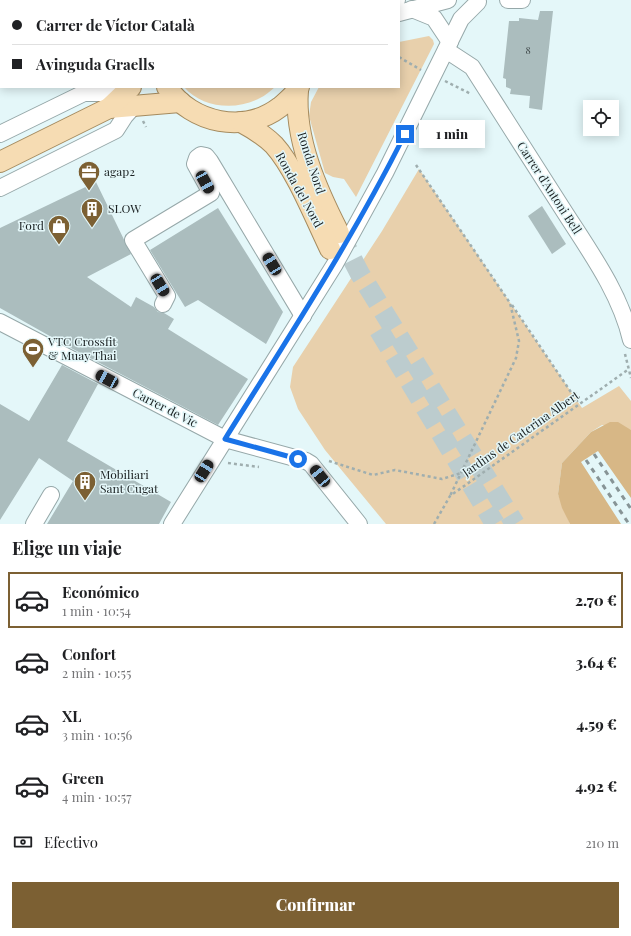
<!DOCTYPE html>
<html lang="es">
<meta charset="utf-8">
<style>
:root{--surface:#fff;--page:#f6f6f6;--text:#202124;--muted:#757577;--line:#e0e0e0;--accent:#7c6033}
body{margin:0;font-family:"Playfair Display",serif;background:var(--page);color:var(--text);height:100vh;display:flex;flex-direction:column;font-size:15px;white-space:nowrap}
*{box-sizing:border-box;margin:0}
p{font-size:13px;color:var(--muted)}
.icon{flex:none;width:22px;height:22px;fill:none;stroke:currentColor;stroke-width:2;stroke-linecap:round;stroke-linejoin:round}
.map{position:relative;height:524px;overflow:hidden}
.sheet{display:flex;flex-direction:column;background:var(--surface);flex:1}
.sheet>*{flex:none}
.guide{position:absolute;left:0px;top:0px;width:400px;height:88px;box-shadow:0 2px 10px #0003;display:grid;align-content:center;height:88px;padding:0 12px;background:var(--surface)}
.fabs{position:absolute;left:583px;top:100px;display:grid;gap:8px}
.fabs a{display:grid;place-items:center;width:36px;height:36px;border-radius:0px;background:var(--surface);box-shadow:0 2px 10px #0003;font-size:20px}
.end{position:absolute;width:18px;height:18px;margin:-9px;border:5px solid #1a73e8;background:#fff;box-shadow:0 0 0 2px #fff}
.from{border-radius:50%}
.bubble{position:absolute;height:28px;border-radius:0px;background:var(--surface);box-shadow:0 2px 10px #0003;font-size:13px;font-weight:800;line-height:28px;text-align:center}
.car{position:absolute;width:12px;height:24px;margin:-12px -6px;border-radius:5px;box-shadow:0 0 3px 1px #0007;background:linear-gradient(#222 24%,#8ab4d8 0 40%,#222 0 76%,#8ab4d8 0 86%,#222 0)}
.guide b{display:flex;align-items:center;gap:14px;height:38px;font-size:15px}
.guide b+b{border-top:1px solid var(--line)}
.guide i{width:10px;height:10px;background:var(--text)}
ul{padding:0;list-style:none}
li{display:flex;align-items:center;gap:12px;height:56px;margin:0 8px 6px;padding:0 4px;border:2px solid transparent;border-radius:0px}
li div{flex:1}
li b{display:block;font-size:15px}
li em{font-style:normal;font-weight:800}
li.on{border-color:var(--accent)}
li>.icon{width:36px;height:36px;stroke-width:1.5}
h2{padding:0 12px;font-size:18px;line-height:48px}
.pay{display:flex;align-items:center;gap:10px;height:44px;padding:0 12px;font-size:15px}
.pay p{margin-inline-start:auto}
.button{display:flex;gap:8px;margin-top:auto;padding:8px 12px}
.button a{flex:1;height:46px;border-radius:0px;background:var(--accent);color:#fff;font-size:16px;font-weight:800;line-height:46px;text-align:center}
.map>svg:first-child{display:block}
.green{fill:#e8d0ac}
.forest{fill:#d7b786}
.building{fill:#abbdbe}
.lines{fill:none;stroke-linecap:round;stroke-linejoin:round}
.major-tunnel{stroke:#bcccce;stroke-width:20;stroke-dasharray:20 10;stroke-linecap:butt}
.minor-casing{stroke:#96a8a9;stroke-width:18}
.major-casing{stroke:#a58b5f;stroke-width:22}
.path{stroke:#9faeaf;stroke-width:2.5;stroke-dasharray:3 3;stroke-linecap:butt}
.minor{stroke:#fff;stroke-width:16}
.major{stroke:#f6dcb3;stroke-width:20}
.rail{stroke:#879496;stroke-width:3;stroke-dasharray:5 5;stroke-linecap:butt}
.route{stroke:#1a73e8;stroke-width:5}
.labels{text-anchor:middle;stroke-width:3;stroke-linejoin:round;paint-order:stroke}
.number-label{font-size:10px;fill:#3e4748}
.street-label{font-size:12px;fill:#1a2021;stroke:#e4f7f9}
.poi-label{font-size:12px;fill:#1a2021;stroke:#e4f7f9;text-anchor:start}
</style>
<div class="map">
<svg width="631" height="524" viewBox="0 0 631 524">
<rect width="100%" height="100%" fill="#e4f7f9"/>
<g class="green">
<polygon points="429,36 433,40 434,44 356,197 344,179 333,177 325,173 309,116 311,102 319,87 399,87 399,42"/>
<path d="M184,87H275C270,91 265,96 260,98C236,111 202,108 184,87Z"/>
<polygon points="419,169 582,408 619,386 631,401 631,430 602,425 591,432 562,463 558,494 570,524 386,524 325,450 298,409 290,387 293,367 382,231"/>
</g>
<polygon class="forest" points="610,422 618,422 631,430 631,498 598,451 581,462 621,524 570,524 562,508 558,494 562,463 591,432"/>
<g class="building">
<polygon points="540,11 553,11 542,110 529,108 530,96 510,94 511,89 506,87 506,79 503,78 509,21 519,21 519,18 538,20"/>
<polygon points="96,182 131,254 87,277 131,307 136,297 154,307 158,312 164,313 174,319 168,329 248,379 218,425 71,348 0,308 0,228"/>
<polygon points="542,206 566,244 552,254 528,216"/>
<polygon points="218,208 283,312 266,344 198,300 185,307 150,250"/>
<polygon points="62,365 98,384 67,441 171,502 159,524 47,524 73,481 39,458 0,520 0,404 29,421"/>
</g>
<g class="lines">
<g class="major-tunnel">
<polyline points="339,233 360,274 515,524"/>
<polyline points="379,330 495,524"/>
</g>
<g class="minor-casing">
<g id="minor">
<polyline points="38,0 38,1"/>
<polyline points="508,0 522,0"/>
<polyline points="122,1 122,0"/>
<polyline points="392,1 397,0"/>
<polyline points="412,9 434,18 450,42"/>
<polyline points="399,13 448,0"/>
<path d="M446,50L472,67C502,114 532,161 562,208C588,249 620,292 631,340"/>
<polyline points="0,134 84,93 116,93 126,91"/>
<polyline points="0,188 116,130 125,116 134,106"/>
<polyline points="163,304 167,296 133,240 211,193 195,164 197,158 201,155 206,156 210,161 303,316"/>
<polyline points="0,322 225,439 306,461 311,464 359,524"/>
<polyline points="34,524 51,495"/>
<polyline points="172,524 335,264 385,173 461,19 478,2"/>
</g>
</g>
<g class="major-casing">
<g id="major">
<polyline points="298,0 299,1"/>
<polyline points="167,1 168,0"/>
<path d="M167,87C192,124 245,134 280,107C287,101 295,95 299,87"/>
<path d="M298,90C294,139 317,190 339,233"/>
<polyline points="109,108 180,102"/>
<path d="M241,122C254,129 264,135 274,145C295,168 316,220 330,249"/>
<polyline points="0,162 109,108 131,87"/>
</g>
</g>
<g class="path">
<polyline points="374,0 375,1"/>
<polyline points="399,57 421,70"/>
<polyline points="445,81 471,94"/>
<polyline points="143,121 146,127"/>
<polyline points="416,165 510,303 519,341 516,358 450,496"/>
<polyline points="512,305 579,404"/>
<polyline points="625,354 631,378"/>
<polyline points="329,461 373,475 395,470 442,479 461,473"/>
<polyline points="228,463 259,467"/>
<polyline points="434,524 450,496 629,369"/>
</g>
<use href="#minor" class="minor"/>
<use href="#major" class="major"/>
<g class="rail">
<polyline points="594,454 631,509"/>
<polyline points="586,460 629,524"/>
</g>
</g>
<g class="lines">
<path class="route" d="M298,459L225,439C288,338 352,240 405,134"/>
</g>
<defs>
<g id="office-pin" transform="scale(1.15)"><path d="M0 17L-7.5 6A9.5 9.5 0 1 1 7.5 6Z" fill="#7c6033" stroke="#e4f7f9"/><path d="M-6-3h4V-5.5h4V-3h4V5H-6ZM-1-4.5V-3h2v-1.5ZM-6 0V1H6V0Z" fill="#fff"/></g>
<g id="building-pin" transform="scale(1.15)"><path d="M0 17L-7.5 6A9.5 9.5 0 1 1 7.5 6Z" fill="#7c6033" stroke="#e4f7f9"/><path d="M-4-6H4V6H1V3H-1V6H-4ZM-2.5-4.3h1.7v1.8h-1.7ZM.8-4.3h1.7v1.8H.8ZM-2.5-1h1.7V.8h-1.7ZM.8-1h1.7V.8H.8Z" fill="#fff"/></g>
<g id="shop-pin" transform="scale(1.15)"><path d="M0 17L-7.5 6A9.5 9.5 0 1 1 7.5 6Z" fill="#7c6033" stroke="#e4f7f9"/><path d="M-5-2.5h2.3a2.7 3.5 0 0 1 5.4 0H5L5.5 6h-11ZM-1.5-2.5h3a1.5 2.3 0 0 0-3 0Z" fill="#fff"/></g>
<g id="stadium-pin" transform="scale(1.15)"><path d="M0 17L-7.5 6A9.5 9.5 0 1 1 7.5 6Z" fill="#7c6033" stroke="#e4f7f9"/><path d="M0-5a6.5 5 0 1 0 0 10a6.5 5 0 1 0 0-10ZM-3.5-1.8h7v3.6h-7Z" fill="#fff"/></g>
</defs>
<g fill-rule="evenodd">
<use href="#office-pin" x="89" y="172"/>
<use href="#building-pin" x="92" y="209"/>
<use href="#shop-pin" x="59" y="226"/>
<use href="#stadium-pin" x="33" y="349"/>
<use href="#building-pin" x="85" y="482"/>
</g>
<g class="labels">
<g class="number-label">
<text x="528" y="54">8</text>
</g>
<g class="street-label">
<text transform="translate(311 163) rotate(72)" y="4">Ronda Nord</text>
<text transform="translate(549 188) rotate(57)" y="4">Carrer d'Antoni Bell</text>
<text transform="translate(299 190) rotate(61)" y="4">Ronda del Nord</text>
<text transform="translate(165 408) rotate(27)" y="4">Carrer de Vic</text>
<text transform="translate(521 434) rotate(-35)" y="4">Jardins de Caterina Albert</text>
</g>
<g class="poi-label">
<text x="104" y="176">agap2</text>
<text x="108" y="213">SLOW</text>
<text x="44" y="230" text-anchor="end">Ford</text>
<text x="48" y="346">VTC Crossfit<tspan x="48" dy="14">&amp; Muay Thai</tspan></text>
<text x="100" y="479">Mobiliari<tspan x="100" dy="14">Sant Cugat</tspan></text>
</g>
</g>
</svg>
<div class="fabs">
<a><svg class="icon" aria-label="locate" viewBox="0 0 24 24"><circle cx="12" cy="12" r="6"/><path d="M12 2v4M12 18v4M2 12h4M18 12h4"/></svg></a>
</div>
<i class="end from" style="left:298px;top:459px"></i>
<i class="end" style="left:405px;top:134px"></i>
<div class="bubble" style="left:419px;top:120px;width:66px">1 min</div>
<i class="car" style="left:205px;top:182px;rotate:151deg"></i>
<i class="car" style="left:272px;top:264px;rotate:329deg"></i>
<i class="car" style="left:160px;top:285px;rotate:149deg"></i>
<i class="car" style="left:107px;top:379px;rotate:298deg"></i>
<i class="car" style="left:204px;top:471px;rotate:32deg"></i>
<i class="car" style="left:320px;top:476px;rotate:321deg"></i>
<div class="guide">
<b><i class="from"></i>Carrer de Víctor Català</b>
<b><i></i>Avinguda Graells</b>
</div>
</div>
<section class="sheet">
<h2>Elige un viaje</h2>
<ul>
<li class="on"><svg class="icon" aria-label="car" viewBox="0 0 24 24"><path d="M5 17H2v-5l4-1 3-4h7l3 4 3 1v5h-3M9 17h6M6 11h13"/><circle cx="7" cy="17" r="2"/><circle cx="17" cy="17" r="2"/></svg><div><b>Económico</b><p>1 min · 10:54</p></div><em>2.70 €</em></li>
<li><svg class="icon" aria-label="car" viewBox="0 0 24 24"><path d="M5 17H2v-5l4-1 3-4h7l3 4 3 1v5h-3M9 17h6M6 11h13"/><circle cx="7" cy="17" r="2"/><circle cx="17" cy="17" r="2"/></svg><div><b>Confort</b><p>2 min · 10:55</p></div><em>3.64 €</em></li>
<li><svg class="icon" aria-label="car" viewBox="0 0 24 24"><path d="M5 17H2v-5l4-1 3-4h7l3 4 3 1v5h-3M9 17h6M6 11h13"/><circle cx="7" cy="17" r="2"/><circle cx="17" cy="17" r="2"/></svg><div><b>XL</b><p>3 min · 10:56</p></div><em>4.59 €</em></li>
<li><svg class="icon" aria-label="car" viewBox="0 0 24 24"><path d="M5 17H2v-5l4-1 3-4h7l3 4 3 1v5h-3M9 17h6M6 11h13"/><circle cx="7" cy="17" r="2"/><circle cx="17" cy="17" r="2"/></svg><div><b>Green</b><p>4 min · 10:57</p></div><em>4.92 €</em></li>
</ul>
<div class="pay"><svg class="icon" aria-label="cash" viewBox="0 0 24 24"><path d="M3 7h18v10H3z"/><circle cx="12" cy="12" r="2"/></svg>Efectivo<p>210 m</p></div>
<div class="button"><a>Confirmar</a></div>
</section>
